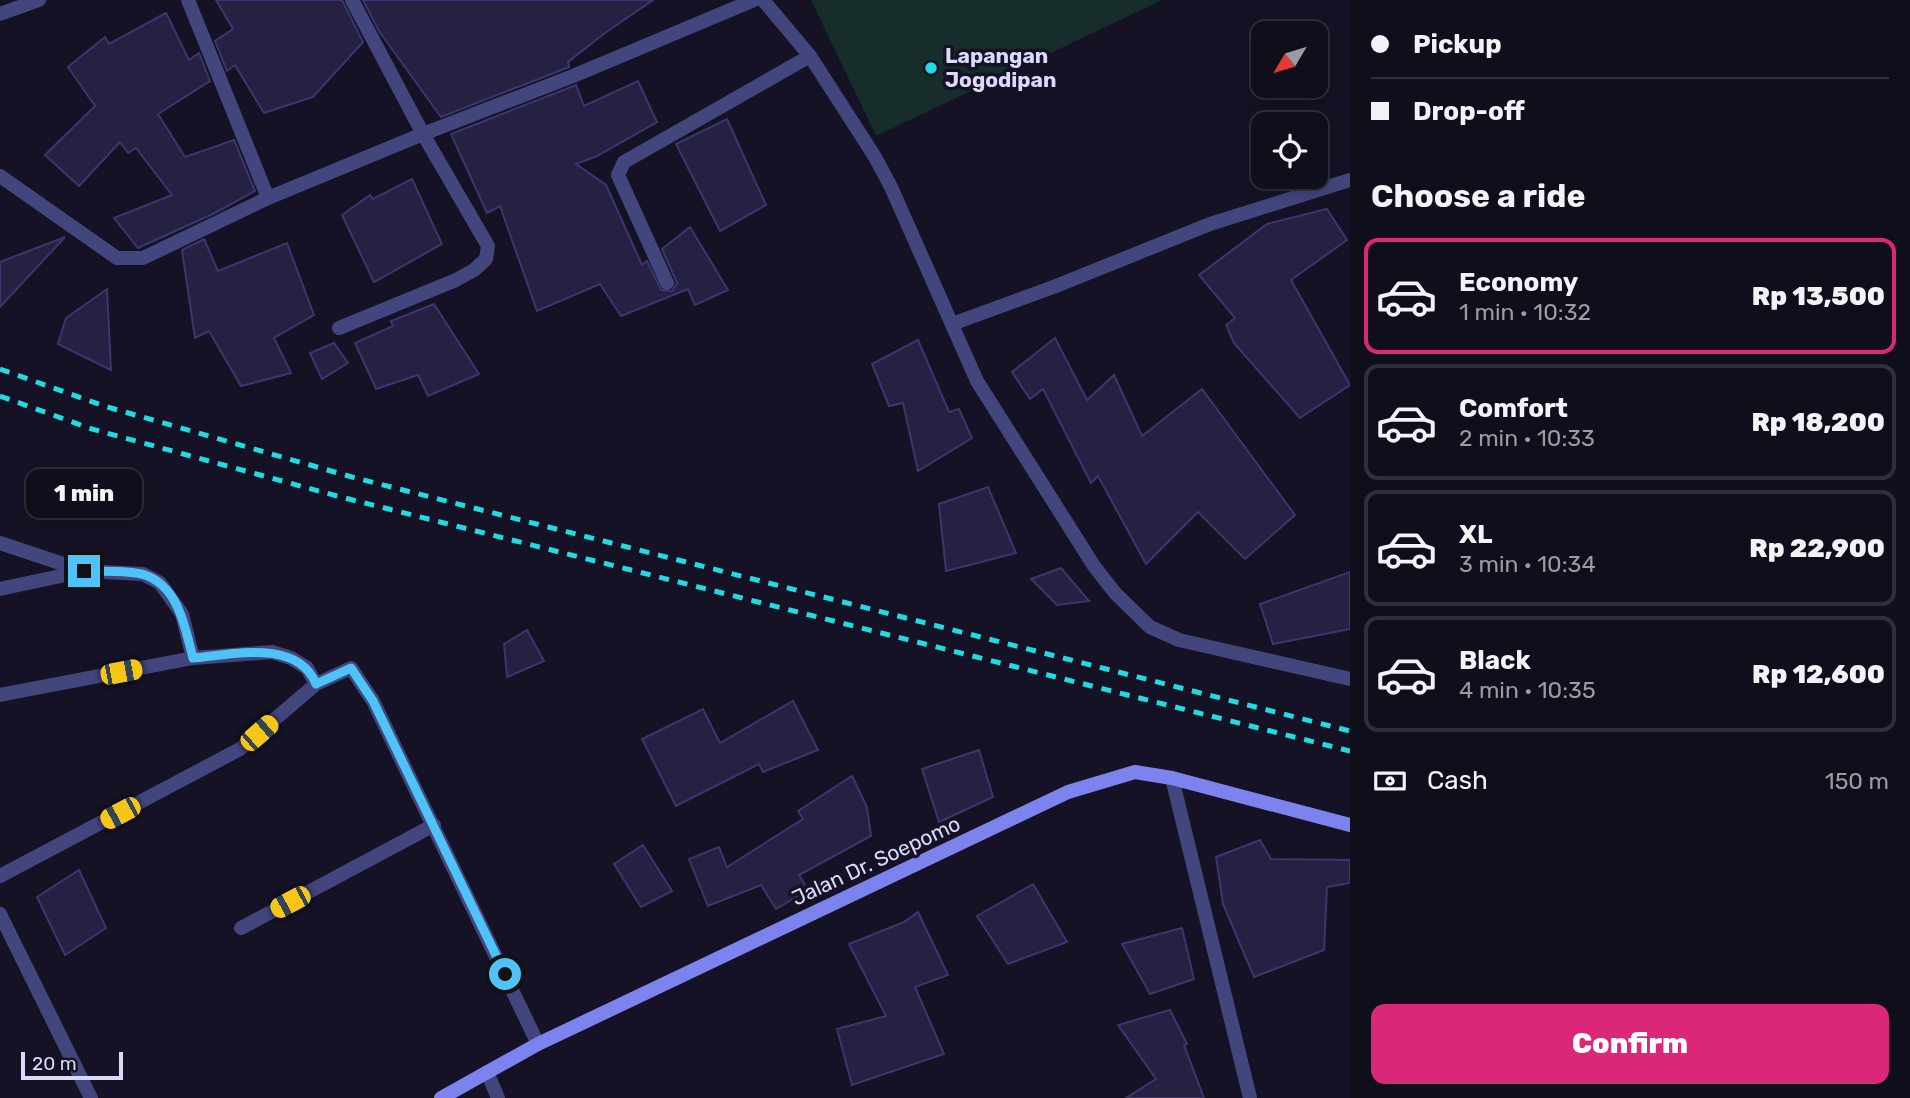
<!DOCTYPE html>
<meta charset="utf-8">
<style>
:root{--surface:#0f0e1b;--page:#1d1c28;--text:#f1f3f6;--muted:#9b9ca3;--line:#2f2e3a;--accent:#db2777}
body{margin:0;font-family:Rubik,sans-serif;background:var(--page);color:var(--text);height:100vh;display:flex;flex-direction:column;font-size:26px;white-space:nowrap}
*{box-sizing:border-box;margin:0}
p{font-size:23px;color:var(--muted)}
.icon{flex:none;width:38px;height:38px;fill:none;stroke:currentColor;stroke-width:2;stroke-linecap:round;stroke-linejoin:round}
.map{position:relative;flex:1;overflow:hidden}
.sheet{display:flex;flex-direction:column;background:var(--surface);width:560px}
.sheet>*{flex:none}
.hud{display:grid;align-content:center;height:154px;padding:0 21px;background:var(--surface)}
.needle{width:46px;rotate:232deg}
.tools{position:absolute;left:1251px;top:21px;display:grid;gap:14px}
.tools a{display:grid;place-items:center;width:77px;height:77px;border-radius:14px;background:var(--surface);box-shadow:0 4px 18px #0003,0 0 0 2px var(--line);font-size:35px}
.scale{position:absolute;left:21px;bottom:18px;width:102px;box-sizing:border-box;padding-left:7px;border:4px solid #dbdafa;border-top:0;font-size:19px;line-height:24px;white-space:nowrap;color:#dbdafa;-webkit-text-stroke:5px #141224;paint-order:stroke}
.end{position:absolute;width:32px;height:32px;margin:-16px;border:9px solid #4fc3f7;background:#111;box-shadow:0 0 0 4px #111}
.from{border-radius:50%}
.bubble{position:absolute;height:49px;border-radius:14px;background:var(--surface);box-shadow:0 4px 18px #0003,0 0 0 2px var(--line);font-size:23px;font-weight:800;line-height:49px;text-align:center}
.car{position:absolute;width:21px;height:42px;margin:-21px -10px;border-radius:9px;box-shadow:0 0 5px 2px #0007;background:linear-gradient(#f5c518 24%,#345 0 40%,#f5c518 0 76%,#345 0 86%,#f5c518 0)}
.hud b{display:flex;align-items:center;gap:24px;height:66px;font-size:26px}
.hud b+b{border-top:2px solid var(--line)}
.hud i{width:18px;height:18px;background:var(--text)}
ul{padding:0;list-style:none}
li{display:flex;align-items:center;gap:21px;height:116px;margin:0 14px 10px;padding:0 7px;border:4px solid var(--line);border-radius:14px}
li div{flex:1}
li b{display:block;font-size:26px}
li em{font-style:normal;font-weight:800}
li.current{border-color:var(--accent)}
li>.icon{width:63px;height:63px;stroke-width:1.5}
h2{padding:0 21px;font-size:32px;line-height:84px}
.pay{display:flex;align-items:center;gap:18px;height:77px;padding:0 21px;font-size:26px}
.pay p{margin-inline-start:auto}
.button{display:flex;gap:14px;margin-top:auto;padding:14px 21px}
.button a{flex:1;height:80px;border-radius:14px;background:var(--accent);color:#fff;font-size:28px;font-weight:800;line-height:80px;text-align:center}
main{display:flex;flex:1;min-height:0}
.map>svg:first-child{display:block}
.green{fill:#162d2b}
.building{fill:#252143;stroke:#3c366c;stroke-width:2}
.lines{fill:none;stroke-linecap:round;stroke-linejoin:round}
.street{stroke:#43457d;stroke-width:14}
.secondary{stroke:#7d83ee;stroke-width:14}
.rail{stroke:#1fdce1;stroke-width:5;stroke-dasharray:10 9;stroke-linecap:butt}
.route{stroke:#4fc3f7;stroke-width:9}
.poi-dot{fill:#1fdce1;stroke:#141224;stroke-width:2.5}
.labels{text-anchor:middle;stroke-width:7;stroke-linejoin:round;paint-order:stroke}
.poi-label{font-size:21px;font-weight:bold;fill:#dbdafa;stroke:#141224;text-anchor:start}
.street-label{font-size:21px;fill:#dbdafa;stroke:#141224}
</style>
<main>
<div class="map">
<svg width="1350" height="1098" viewBox="0 0 1350 1098">
<rect width="100%" height="100%" fill="#141224"/>
<polygon class="green" points="811,0 1162,0 876,136"/>
<g class="building">
<polygon points="216,0 342,0 363,42 313,97 264,113 235,65 227,71 215,41 233,29"/>
<polygon points="363,0 653,0 605,33 568,62 569,67 441,117 379,31"/>
<polygon points="166,13 189,60 199,53 210,81 158,114 185,157 234,140 255,191 215,213 138,248 114,218 172,195 136,148 128,153 120,142 79,186 45,155 95,106 68,67 105,37 109,44"/>
<polygon points="638,81 657,122 597,156 576,164 606,185 642,265 647,261 661,290 672,291 677,283 662,249 690,227 728,290 695,305 688,289 621,316 600,284 537,311 500,206 487,213 451,134 576,85 584,106"/>
<polygon points="727,119 766,205 720,231 676,144"/>
<polygon points="412,179 442,244 374,282 342,215 370,195 373,199"/>
<polygon points="1327,209 1347,240 1291,280 1350,385 1300,418 1234,343 1226,325 1235,318 1199,275 1267,224"/>
<polygon points="65,237 0,307 0,262"/>
<polygon points="204,239 218,271 287,243 314,315 274,338 291,373 241,386 209,331 195,338 182,250"/>
<polygon points="107,289 111,370 58,344 66,318"/>
<polygon points="434,304 479,374 428,396 418,375 376,389 355,343 393,326 391,321"/>
<polygon points="1055,338 1087,400 1114,375 1142,436 1202,389 1295,515 1245,559 1198,512 1146,564 1098,476 1091,483 1043,389 1030,399 1012,372"/>
<polygon points="918,340 949,412 959,409 972,438 918,471 903,403 889,406 872,364"/>
<polygon points="334,343 348,363 322,379 310,353"/>
<polygon points="988,487 1016,553 946,571 939,504"/>
<polygon points="1061,568 1089,601 1057,605 1031,579"/>
<polygon points="1350,572 1350,629 1273,644 1260,604"/>
<polygon points="527,630 544,661 507,677 504,644"/>
<polygon points="793,701 818,750 763,772 759,764 676,806 642,739 703,709 720,743"/>
<polygon points="979,750 993,797 939,822 922,769"/>
<polygon points="852,776 867,807 871,836 799,875 808,890 776,909 761,885 708,906 689,859 719,847 727,867 803,819 798,811"/>
<polygon points="1260,840 1271,859 1350,860 1350,883 1327,887 1324,950 1254,977 1223,904 1216,857"/>
<polygon points="643,845 672,891 641,907 614,864"/>
<polygon points="79,870 106,928 65,955 37,897"/>
<polygon points="1033,884 1067,942 1008,964 977,916"/>
<polygon points="918,912 948,975 915,987 944,1054 852,1085 837,1029 886,1016 849,944 904,922"/>
<polygon points="1182,928 1194,979 1150,994 1122,944"/>
<polygon points="1170,1010 1187,1044 1184,1045 1204,1098 1126,1098 1156,1079 1118,1025"/>
</g>
<g class="lines">
<g class="street">
<polyline points="188,0 268,198"/>
<polyline points="763,0 810,56 875,157 891,187 977,381 1094,566 1115,593 1150,627 1179,640 1350,679"/>
<polyline points="0,14 39,0"/>
<polyline points="0,176 117,258 143,258 268,198 423,134 573,76 754,0"/>
<polyline points="667,283 618,175 624,162 810,56"/>
<polyline points="952,324 1056,286 1210,224 1350,180"/>
<polyline points="339,328 456,280 474,270 486,259 488,246 423,134 352,0"/>
<polyline points="0,543 84,571 143,574 160,583 182,614 193,658"/>
<polyline points="0,589 84,571"/>
<polyline points="0,695 193,658 272,652 291,658 307,668 316,684 351,668 373,701 384,724 538,1044"/>
<polyline points="1172,778 1250,1098"/>
<polyline points="0,876 240,749 316,684"/>
<polyline points="0,914 91,1098"/>
<polyline points="241,928 434,825"/>
<polyline points="487,1072 498,1098"/>
</g>
<polyline class="secondary" points="441,1098 538,1044 1068,792 1135,772 1172,778 1350,825"/>
<g class="rail">
<polyline points="0,369 104,406 352,477 1350,731"/>
<polyline points="0,396 92,429 337,496 1350,751"/>
</g>
</g>
<g class="lines">
<path class="route" d="M84,571C101,572 130,570 145,575C179,587 185,628 193,658C232,655 297,638 316,684L351,668L373,701L505,974"/>
</g>
<circle class="poi-dot" cx="931" cy="68" r="7"/>
<g class="labels">
<g class="poi-label">
<text x="945" y="63">Lapangan<tspan x="945" dy="24">Jogodipan</tspan></text>
</g>
<g class="street-label">
<text transform="translate(876 861) rotate(-25)" y="7">Jalan Dr. Soepomo</text>
</g>
</g>
</svg>
<div class="tools">
<a><svg class="needle" viewBox="-14 -14 28 28"><path d="M0-13l5 13h-10z" fill="#e53935"/><path d="M0 13l5-13h-10z" fill="#9b9ca3"/></svg></a>
<a><svg class="icon" aria-label="locate" viewBox="0 0 24 24"><circle cx="12" cy="12" r="6"/><path d="M12 2v4M12 18v4M2 12h4M18 12h4"/></svg></a>
</div>
<div class="scale">20 m</div>
<i class="end from" style="left:505px;top:974px"></i>
<i class="end" style="left:84px;top:571px"></i>
<div class="bubble" style="left:26px;top:469px;width:116px">1 min</div>
<i class="car" style="left:121px;top:672px;rotate:79deg"></i>
<i class="car" style="left:259px;top:733px;rotate:49deg"></i>
<i class="car" style="left:120px;top:813px;rotate:242deg"></i>
<i class="car" style="left:290px;top:902px;rotate:242deg"></i>
</div>
<section class="sheet">
<div class="hud">
<b><i class="from"></i>Pickup</b>
<b><i></i>Drop-off</b>
</div>
<h2>Choose a ride</h2>
<ul>
<li class="current"><svg class="icon" aria-label="car" viewBox="0 0 24 24"><path d="M5 17H2v-5l4-1 3-4h7l3 4 3 1v5h-3M9 17h6M6 11h13"/><circle cx="7" cy="17" r="2"/><circle cx="17" cy="17" r="2"/></svg><div><b>Economy</b><p>1 min · 10:32</p></div><em>Rp 13,500</em></li>
<li><svg class="icon" aria-label="car" viewBox="0 0 24 24"><path d="M5 17H2v-5l4-1 3-4h7l3 4 3 1v5h-3M9 17h6M6 11h13"/><circle cx="7" cy="17" r="2"/><circle cx="17" cy="17" r="2"/></svg><div><b>Comfort</b><p>2 min · 10:33</p></div><em>Rp 18,200</em></li>
<li><svg class="icon" aria-label="car" viewBox="0 0 24 24"><path d="M5 17H2v-5l4-1 3-4h7l3 4 3 1v5h-3M9 17h6M6 11h13"/><circle cx="7" cy="17" r="2"/><circle cx="17" cy="17" r="2"/></svg><div><b>XL</b><p>3 min · 10:34</p></div><em>Rp 22,900</em></li>
<li><svg class="icon" aria-label="car" viewBox="0 0 24 24"><path d="M5 17H2v-5l4-1 3-4h7l3 4 3 1v5h-3M9 17h6M6 11h13"/><circle cx="7" cy="17" r="2"/><circle cx="17" cy="17" r="2"/></svg><div><b>Black</b><p>4 min · 10:35</p></div><em>Rp 12,600</em></li>
</ul>
<div class="pay"><svg class="icon" aria-label="cash" viewBox="0 0 24 24"><path d="M3 7h18v10H3z"/><circle cx="12" cy="12" r="2"/></svg>Cash<p>150 m</p></div>
<div class="button"><a>Confirm</a></div>
</section>
</main>
